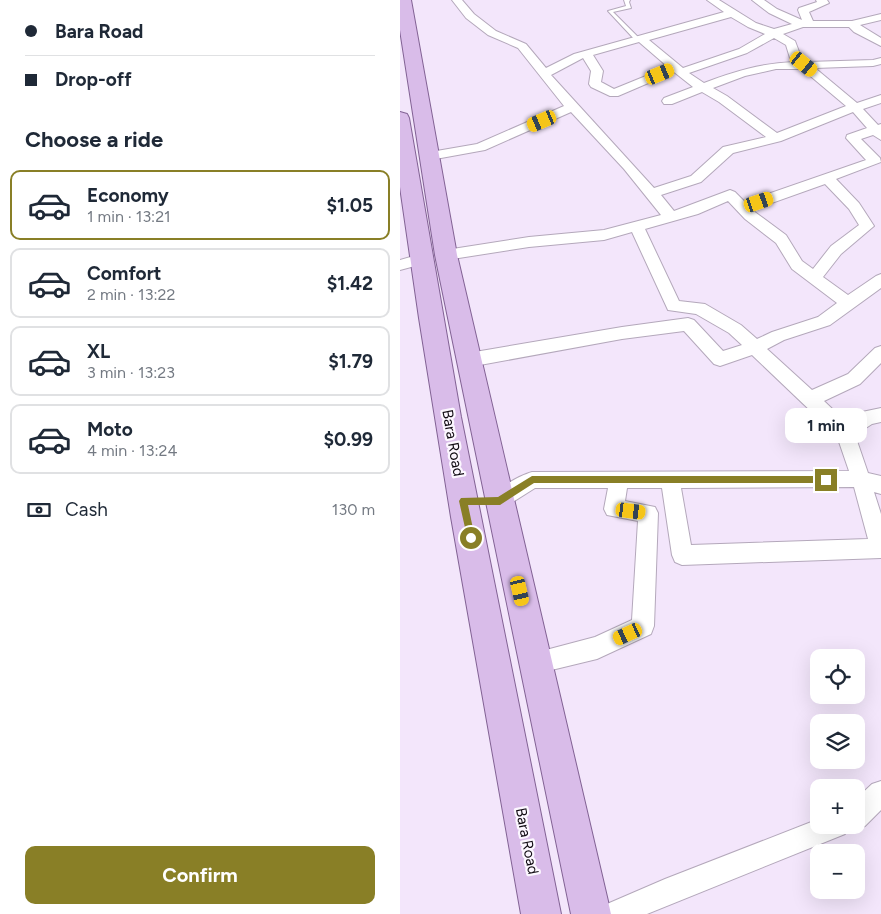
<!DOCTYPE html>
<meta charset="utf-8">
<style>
:root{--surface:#fff;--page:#f6f6f7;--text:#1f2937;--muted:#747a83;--line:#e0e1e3;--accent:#897f26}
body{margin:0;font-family:Figtree,sans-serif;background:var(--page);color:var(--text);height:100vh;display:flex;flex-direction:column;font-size:19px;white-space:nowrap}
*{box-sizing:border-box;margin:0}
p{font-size:16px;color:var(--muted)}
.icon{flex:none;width:28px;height:28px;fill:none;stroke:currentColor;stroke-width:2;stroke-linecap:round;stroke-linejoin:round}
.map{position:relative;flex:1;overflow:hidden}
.panel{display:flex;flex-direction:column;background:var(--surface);width:400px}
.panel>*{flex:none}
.top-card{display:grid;align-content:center;height:110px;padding:0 25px;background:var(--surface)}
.buttons{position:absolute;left:410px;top:649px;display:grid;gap:10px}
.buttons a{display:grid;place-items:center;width:55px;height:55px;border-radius:10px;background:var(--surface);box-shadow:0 5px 20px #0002;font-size:25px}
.end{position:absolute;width:22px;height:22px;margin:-11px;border:6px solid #897f26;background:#fff;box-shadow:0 0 0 2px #fff}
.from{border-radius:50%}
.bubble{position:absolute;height:35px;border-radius:10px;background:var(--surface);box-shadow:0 5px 20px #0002;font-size:16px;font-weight:700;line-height:35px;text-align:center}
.car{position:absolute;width:15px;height:30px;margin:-15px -8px;border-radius:6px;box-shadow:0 0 4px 1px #0007;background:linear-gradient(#f5c518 24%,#345 0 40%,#f5c518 0 76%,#345 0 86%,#f5c518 0)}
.top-card b{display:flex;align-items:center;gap:18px;height:48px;font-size:19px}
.top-card b+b{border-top:1px solid var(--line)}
.top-card i{width:12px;height:12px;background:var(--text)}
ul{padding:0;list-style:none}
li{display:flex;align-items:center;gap:15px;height:70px;margin:0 10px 8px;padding:0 15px;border:2px solid var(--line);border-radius:10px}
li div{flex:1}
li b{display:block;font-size:19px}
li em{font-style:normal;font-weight:700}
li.active{border-color:var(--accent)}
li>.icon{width:45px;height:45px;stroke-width:1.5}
h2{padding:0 25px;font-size:22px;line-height:60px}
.pay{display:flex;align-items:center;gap:12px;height:55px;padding:0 25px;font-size:19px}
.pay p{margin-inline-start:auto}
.button{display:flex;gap:10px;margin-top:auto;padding:10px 25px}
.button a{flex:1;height:58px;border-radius:10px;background:var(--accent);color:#fff;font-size:20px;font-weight:700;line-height:58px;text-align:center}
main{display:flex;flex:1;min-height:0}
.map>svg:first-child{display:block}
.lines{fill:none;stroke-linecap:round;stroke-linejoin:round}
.service-casing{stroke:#b4a8bb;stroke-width:2}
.minor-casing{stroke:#b4a8bb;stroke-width:2}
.primary-casing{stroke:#826294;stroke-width:2}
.service{fill:#fff;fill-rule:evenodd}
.minor{fill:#fff;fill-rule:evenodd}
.primary{fill:#d9bce9;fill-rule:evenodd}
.route{fill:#897f26}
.labels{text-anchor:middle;stroke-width:4.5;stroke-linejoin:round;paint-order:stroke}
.street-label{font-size:15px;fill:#110c13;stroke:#fcf7ff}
</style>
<main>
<section class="panel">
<div class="top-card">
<b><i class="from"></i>Bara Road</b>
<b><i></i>Drop-off</b>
</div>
<h2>Choose a ride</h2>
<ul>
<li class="active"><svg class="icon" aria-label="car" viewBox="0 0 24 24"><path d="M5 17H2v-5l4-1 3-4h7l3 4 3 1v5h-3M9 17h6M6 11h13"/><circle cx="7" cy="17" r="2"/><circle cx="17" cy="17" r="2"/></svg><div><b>Economy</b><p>1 min · 13:21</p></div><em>$1.05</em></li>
<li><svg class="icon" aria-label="car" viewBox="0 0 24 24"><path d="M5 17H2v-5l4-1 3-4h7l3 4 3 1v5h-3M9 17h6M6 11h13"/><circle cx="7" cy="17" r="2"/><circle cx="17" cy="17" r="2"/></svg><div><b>Comfort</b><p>2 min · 13:22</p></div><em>$1.42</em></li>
<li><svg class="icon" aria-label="car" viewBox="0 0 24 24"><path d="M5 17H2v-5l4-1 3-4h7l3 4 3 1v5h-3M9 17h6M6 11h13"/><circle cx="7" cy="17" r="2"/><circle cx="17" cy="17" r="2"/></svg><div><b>XL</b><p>3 min · 13:23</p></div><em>$1.79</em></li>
<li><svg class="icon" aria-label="car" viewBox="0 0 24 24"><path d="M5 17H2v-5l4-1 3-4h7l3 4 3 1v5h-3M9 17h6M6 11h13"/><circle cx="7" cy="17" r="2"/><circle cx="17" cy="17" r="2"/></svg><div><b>Moto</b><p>4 min · 13:24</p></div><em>$0.99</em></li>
</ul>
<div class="pay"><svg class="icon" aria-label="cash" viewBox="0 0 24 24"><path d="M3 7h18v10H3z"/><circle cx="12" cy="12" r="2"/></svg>Cash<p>130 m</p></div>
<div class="button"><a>Confirm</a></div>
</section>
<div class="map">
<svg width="481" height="914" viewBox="0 0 481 914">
<rect width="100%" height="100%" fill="#f3e6fb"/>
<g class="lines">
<g class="service-casing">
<polygon id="service" points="224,0 230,0 229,2 231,8 213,12 240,39 240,41 236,41 208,11 226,6"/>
</g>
<g class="minor-casing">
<g id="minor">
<path d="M52,0H62L74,14L96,31L126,44L146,68L174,54L324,12L307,0H319L356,23L374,29L392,24L369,13L352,0H364L377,9L402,20L398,10L399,8L417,2L416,0H427L429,3L409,12L413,21H452L481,14V20L460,25L481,38V46L454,32L449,27H403L383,34L395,41L401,57L407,62L473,60L481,58V64L473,66L415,68L457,103L481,95V103L463,109L478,125L481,124V140L473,135L461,139L480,158L481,162L436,179L459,203L474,226L441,254L423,277L448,295L476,276L481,274V288L430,325L384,340L367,349L412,390L448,374L475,348L481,346V363L460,384L424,401L446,422L462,412L481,408V422L472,424L455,435L468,473L481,476V494L474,492L481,514V558L282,565L275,562L272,555L262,488H227L225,501L255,507L258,513L254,626L251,634L197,659L135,674L127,671L124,663L127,655L195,637L232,620L238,521L207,515L204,509L208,488H135L100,510L93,507L90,501C96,488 119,476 132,472L449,471L437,436L352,355L320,366L314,364L284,331L222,339L69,367L63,365L61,360L63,355L69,353L222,327L288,318L294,320L323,351L342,345L329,333L296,314L268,310L232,232L204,240L129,247L46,260L41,259L38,255L41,251L46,250L129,237L204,230L261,215L224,169L171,112L85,150L30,160L25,159L23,156L25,153L77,144L164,106L118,48L88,35L66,18ZM331,17L348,27L365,34L339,49L283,68L249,40ZM374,38L386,45L390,58L394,62C362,63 333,72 304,83L289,73L347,53ZM239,42L268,67L214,89L201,82L203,71L193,55ZM183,58L191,71L189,84L191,87L210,96H218L274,72L293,87L264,98L262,101L264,104H272L302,92L319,102L366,137L323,147L291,176L254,188L151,75ZM376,69H402L446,106L377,133L327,96L313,88L345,76ZM453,112L467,128L447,135L446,138L466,160L345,202L335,192L330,190L274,211L261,195L301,182L333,153L381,141ZM425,184L449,209L459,225L431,246L413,269L402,261L386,235L352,210ZM328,201L345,219L376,243L392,269L437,303L418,317L372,332L357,339L341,325L305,304L279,301L245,229L298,214ZM454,487L468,539L291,545L281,488Z"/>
<polygon points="21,254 26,255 29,259 26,263 0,270 0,260"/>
<polygon points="481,781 481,810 465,826 456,830 448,826 445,834 247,914 203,914 207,904 265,879 419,819 419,825 456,825 456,799 472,784"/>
</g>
</g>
<g class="primary-casing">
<g id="primary">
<polygon points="0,0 11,0 57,255 211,914 171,914 35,255 0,30"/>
<polygon points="0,112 7,114 9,118 61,417 161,914 121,914 51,517 19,318 0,187"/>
</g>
</g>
<use href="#service" class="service"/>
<use href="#minor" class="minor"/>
<use href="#primary" class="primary"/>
</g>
<polygon class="route" points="132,476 426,476 430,480 426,483 134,483 100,505 68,505 75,538 71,542 68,541 59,501 61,498 98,497"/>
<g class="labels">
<g class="street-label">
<text transform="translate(53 443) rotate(80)" y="5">Bara Road</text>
<text transform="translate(127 841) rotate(79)" y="5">Bara Road</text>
</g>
</g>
</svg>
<div class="buttons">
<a><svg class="icon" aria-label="locate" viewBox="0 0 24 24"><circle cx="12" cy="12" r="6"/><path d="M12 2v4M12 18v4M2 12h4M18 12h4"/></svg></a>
<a><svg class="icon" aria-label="layers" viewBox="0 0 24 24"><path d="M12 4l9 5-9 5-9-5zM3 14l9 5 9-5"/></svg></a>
<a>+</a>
<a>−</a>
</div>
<i class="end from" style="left:71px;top:538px"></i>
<i class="end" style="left:426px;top:480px"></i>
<div class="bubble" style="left:385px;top:408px;width:82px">1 min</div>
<i class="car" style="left:404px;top:64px;rotate:129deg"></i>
<i class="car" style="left:260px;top:74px;rotate:68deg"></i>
<i class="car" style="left:142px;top:121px;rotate:247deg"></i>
<i class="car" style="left:359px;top:202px;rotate:71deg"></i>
<i class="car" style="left:231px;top:511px;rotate:97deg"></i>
<i class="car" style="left:120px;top:591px;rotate:167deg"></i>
<i class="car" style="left:228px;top:634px;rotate:245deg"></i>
</div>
</main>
